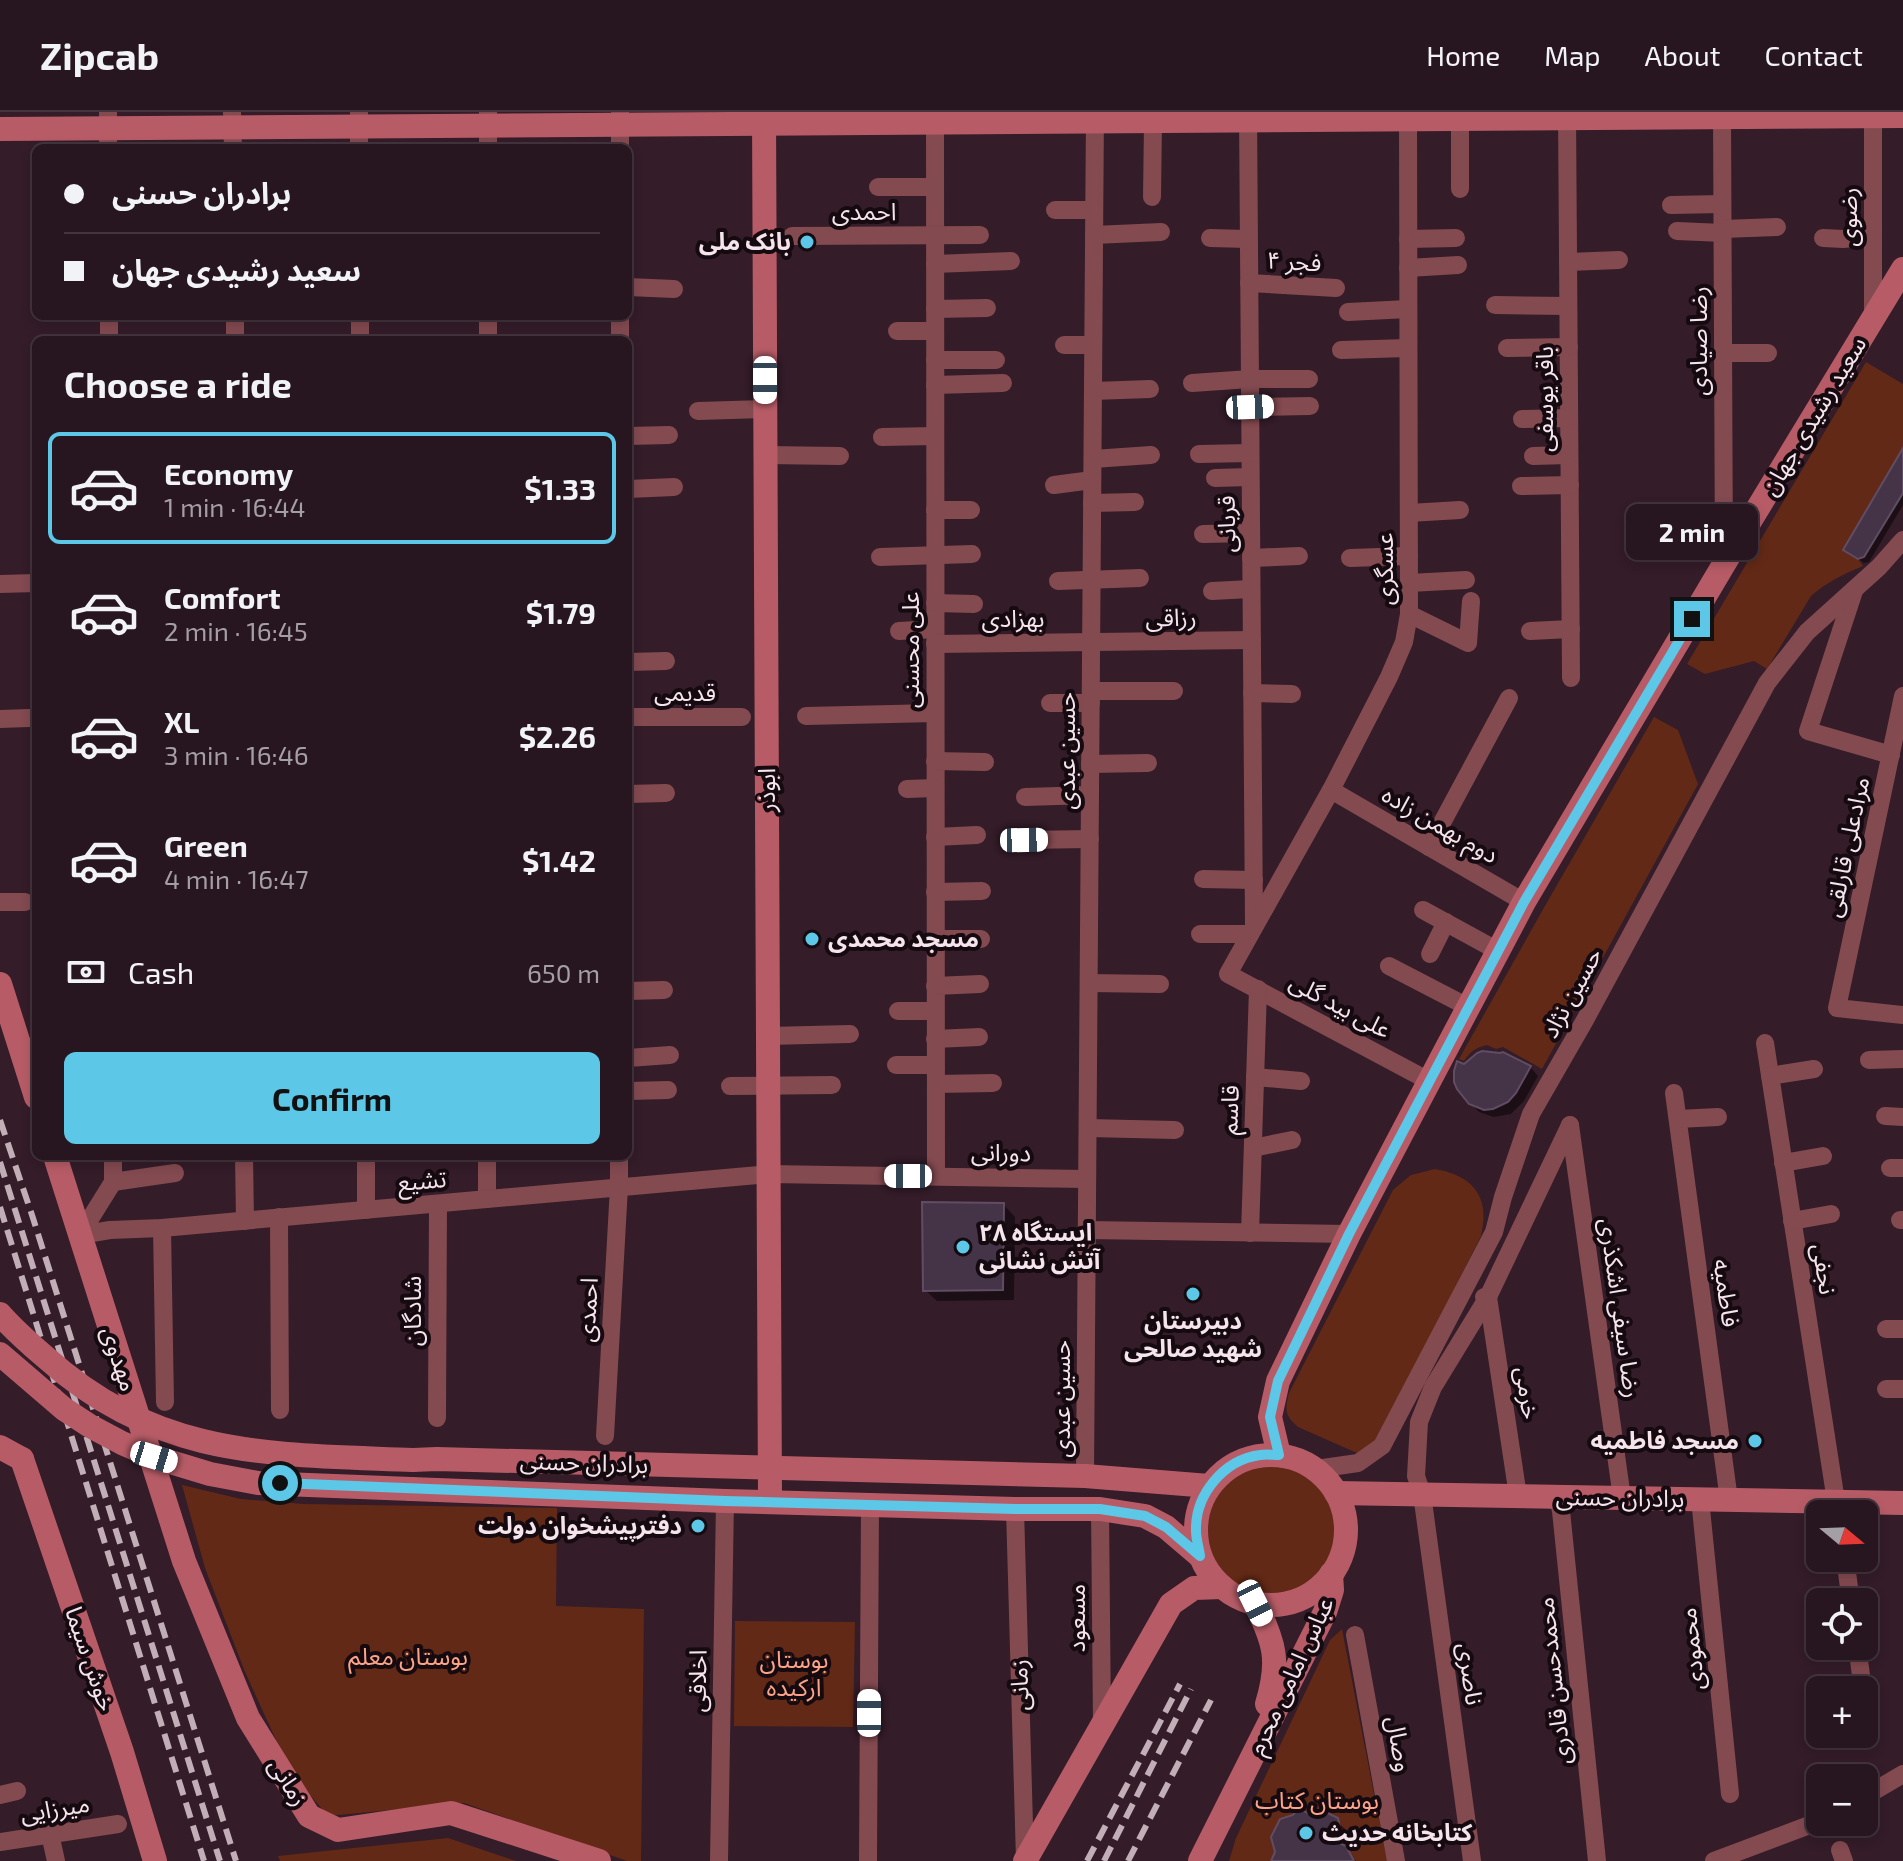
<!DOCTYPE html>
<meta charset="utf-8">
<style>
:root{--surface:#27151f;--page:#33222c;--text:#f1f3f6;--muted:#a49fa4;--line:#43343d;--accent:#5cc7e7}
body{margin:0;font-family:"Exo 2","Noto Sans Arabic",sans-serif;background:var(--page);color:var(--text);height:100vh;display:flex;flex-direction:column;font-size:30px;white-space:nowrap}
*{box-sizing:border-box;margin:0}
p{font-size:26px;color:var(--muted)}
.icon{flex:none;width:44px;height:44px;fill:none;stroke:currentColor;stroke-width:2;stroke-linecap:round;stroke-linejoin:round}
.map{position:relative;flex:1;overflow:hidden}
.sheet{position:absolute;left:32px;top:224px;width:600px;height:824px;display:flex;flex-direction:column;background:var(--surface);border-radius:12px;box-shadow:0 4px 12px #0003,0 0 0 2px var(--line)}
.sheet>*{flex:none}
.hud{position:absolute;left:32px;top:32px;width:600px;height:176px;border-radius:12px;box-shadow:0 4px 12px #0003,0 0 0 2px var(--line);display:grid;align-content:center;height:176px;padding:0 32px;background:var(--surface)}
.needle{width:52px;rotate:109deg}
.controls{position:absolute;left:1806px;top:1388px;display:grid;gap:16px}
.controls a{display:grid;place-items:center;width:72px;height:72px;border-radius:12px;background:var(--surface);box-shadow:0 4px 12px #0003,0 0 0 2px var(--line);font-size:40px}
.end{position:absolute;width:36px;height:36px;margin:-18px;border:10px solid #5cc7e7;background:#111;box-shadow:0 0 0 4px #111}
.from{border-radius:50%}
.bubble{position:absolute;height:56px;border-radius:12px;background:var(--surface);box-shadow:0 4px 12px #0003,0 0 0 2px var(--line);font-size:26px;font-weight:700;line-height:56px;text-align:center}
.car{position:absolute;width:24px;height:48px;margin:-24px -12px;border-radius:10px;box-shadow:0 0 6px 2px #0007;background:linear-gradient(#fff 24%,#345 0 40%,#fff 0 76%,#345 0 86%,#fff 0)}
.hud b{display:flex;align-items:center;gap:28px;height:76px;font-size:30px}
.hud b+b{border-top:2px solid var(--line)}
.hud i{width:20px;height:20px;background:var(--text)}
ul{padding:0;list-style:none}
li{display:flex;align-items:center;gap:24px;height:112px;margin:0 16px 12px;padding:0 16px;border:4px solid transparent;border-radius:12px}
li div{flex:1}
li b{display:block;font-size:30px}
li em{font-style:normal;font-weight:700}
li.current{border-color:var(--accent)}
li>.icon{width:72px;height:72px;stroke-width:1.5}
h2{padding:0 32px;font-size:36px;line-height:96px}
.pay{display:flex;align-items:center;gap:20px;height:88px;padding:0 32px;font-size:30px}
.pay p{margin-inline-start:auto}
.action{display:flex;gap:16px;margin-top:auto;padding:16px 32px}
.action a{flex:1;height:92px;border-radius:12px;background:var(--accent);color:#111;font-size:32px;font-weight:700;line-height:92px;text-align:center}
header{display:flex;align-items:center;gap:48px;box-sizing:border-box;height:112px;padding:0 40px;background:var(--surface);border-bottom:2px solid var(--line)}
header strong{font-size:38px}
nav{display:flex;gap:44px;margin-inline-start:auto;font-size:28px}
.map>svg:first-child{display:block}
.green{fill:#622916}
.shadow{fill:#0007}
.building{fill:#453348;stroke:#604d63;stroke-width:2}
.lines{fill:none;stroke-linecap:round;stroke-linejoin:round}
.street{stroke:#834a50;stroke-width:18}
.secondary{stroke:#b75c67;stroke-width:24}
.rail{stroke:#c1aeb7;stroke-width:6;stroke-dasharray:16 8;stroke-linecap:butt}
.secondary-bridge{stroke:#b75c67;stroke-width:24}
.route{stroke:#5cc7e7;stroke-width:10}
.poi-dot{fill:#5cc7e7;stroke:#150a10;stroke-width:3}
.labels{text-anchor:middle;stroke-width:8;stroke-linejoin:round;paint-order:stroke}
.street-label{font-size:24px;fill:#f5e4ec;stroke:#150a10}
.poi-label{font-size:24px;font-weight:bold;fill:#f5e4ec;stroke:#150a10;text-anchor:end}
.park-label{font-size:24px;fill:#fda487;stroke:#150a10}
</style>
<header>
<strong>Zipcab</strong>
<nav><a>Home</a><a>Map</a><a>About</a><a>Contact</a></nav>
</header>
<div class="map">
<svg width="1903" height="1749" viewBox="0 0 1903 1749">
<rect width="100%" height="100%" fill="#341c29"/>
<g class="green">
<path d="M1866,250L1903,272V346L1871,392L1890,404L1881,416L1843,438L1858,447L1863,454C1844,462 1827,470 1811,484L1767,557L1754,549L1705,562L1687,552Z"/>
<path d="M1654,605L1678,618L1698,672L1542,957L1503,935L1496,937L1487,933C1475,936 1471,939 1464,949L1459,947L1546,792Z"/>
<path d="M1435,1057C1474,1064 1490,1085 1481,1124L1378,1329L1357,1341L1298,1315C1284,1303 1285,1297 1289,1281L1393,1078L1411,1063Z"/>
<circle cx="1271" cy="1418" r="64"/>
<polygon points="182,1373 241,1387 304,1392 557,1396 556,1494 644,1497 641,1749 627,1749 464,1691 328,1704 304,1676 282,1641 245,1560 205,1456"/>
<polygon points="735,1509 855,1510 853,1615 734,1614"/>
<polygon points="1342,1517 1387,1749 1229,1749 1236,1726 1330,1528"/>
<polygon points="448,1726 516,1749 280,1749 278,1744"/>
</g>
<g class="shadow">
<polygon points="1903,348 1903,393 1869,450 1864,451 1846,438"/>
<polygon points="1530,955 1538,964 1524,989 1511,1002 1494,1005 1479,1000 1465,986"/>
<polygon points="1004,1093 1015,1105 1014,1188 937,1189 925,1178"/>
<polygon points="1309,1704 1336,1708 1345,1717 1347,1725 1343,1735 1356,1749 1274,1749"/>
</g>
<g class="building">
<polygon points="1903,336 1903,381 1864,445 1858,447 1843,438"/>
<polygon points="1482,939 1500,941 1503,940 1531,954 1516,981 1508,990 1493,997 1484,998 1469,992 1457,977 1454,970 1454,959 1457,949 1464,952 1477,941"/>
<polygon points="922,1090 1004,1091 1003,1178 923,1179"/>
<polygon points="1299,1696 1309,1702 1323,1699 1338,1706 1340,1716 1335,1729 1346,1734 1354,1749 1271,1749 1275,1740 1271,1725 1280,1707 1293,1703"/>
</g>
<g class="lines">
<g class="street">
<polyline points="108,0 108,36"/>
<polyline points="232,0 233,36"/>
<polyline points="359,0 359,36"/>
<polyline points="488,0 488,36"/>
<polyline points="935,0 936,1064"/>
<polyline points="1248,0 1254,813"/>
<polyline points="1408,0 1409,502 1404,530 1389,565 1331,678 1228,862 1429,969"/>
<polyline points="1567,0 1571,566"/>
<polyline points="1722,0 1724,452"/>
<polyline points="1873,0 1873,205"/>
<polyline points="1460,8 1460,77"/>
<polyline points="620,36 620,0"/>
<polyline points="878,75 935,75"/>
<polyline points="1152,85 1153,10"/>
<polyline points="1671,93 1722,92"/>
<polyline points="1055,98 1094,98"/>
<polyline points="1723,117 1777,115"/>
<polyline points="1677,119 1723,121"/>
<polyline points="1094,123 1161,120"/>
<polyline points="792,124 980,123"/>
<polyline points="1210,126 1248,127"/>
<polyline points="1823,126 1843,127 1873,124"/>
<polyline points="1408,127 1456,126"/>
<polyline points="1568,150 1619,148"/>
<polyline points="935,152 1011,149"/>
<polyline points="1408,156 1458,153"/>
<polyline points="1249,171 1336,176"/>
<polyline points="628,175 674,177"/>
<polyline points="1495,193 1568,194"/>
<polyline points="935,197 987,196"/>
<polyline points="1348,200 1408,197"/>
<polyline points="109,204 109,228"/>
<polyline points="235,204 235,228"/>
<polyline points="360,204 360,228"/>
<polyline points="488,204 488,228"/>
<polyline points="897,219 935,219"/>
<polyline points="620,228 620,204"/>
<polyline points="1064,233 1093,233"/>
<polyline points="1507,236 1569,235"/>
<polyline points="1341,238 1408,236"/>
<polyline points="1723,241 1768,241"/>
<polyline points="935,248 996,248"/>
<polyline points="1192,271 1250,267 1309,267"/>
<polyline points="935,273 1003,271"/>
<polyline points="1093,279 1150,277"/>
<polyline points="1250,295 1310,294"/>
<polyline points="698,299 765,297"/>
<polyline points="1522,307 1569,306"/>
<polyline points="628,324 669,323"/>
<polyline points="882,325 935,324"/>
<polyline points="1199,342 1250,341"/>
<polyline points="766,343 840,344"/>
<polyline points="1533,344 1569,343"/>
<polyline points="1093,347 1151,343"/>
<polyline points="1215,366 1250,365"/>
<polyline points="1054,373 1092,368"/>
<polyline points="1521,374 1570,373"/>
<polyline points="628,377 674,375"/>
<polyline points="1092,391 1135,390"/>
<polyline points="935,398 971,398"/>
<polyline points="1409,401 1460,398"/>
<polyline points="1203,422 1251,421"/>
<polyline points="880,445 972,442"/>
<polyline points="1251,446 1299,444"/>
<polyline points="1350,446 1409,444"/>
<polyline points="1058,469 1140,466"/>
<polyline points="1409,471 1466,468"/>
<polyline points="0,472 36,471"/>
<polyline points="1212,479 1251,477"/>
<polyline points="1854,479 1808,619 1891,643"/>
<polyline points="935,491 974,492"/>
<polyline points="1409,502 1468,531 1471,489"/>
<polyline points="899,519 935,517"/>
<polyline points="1530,519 1571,517"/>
<polyline points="935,532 1252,528"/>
<polyline points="628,550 666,549"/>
<polyline points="1091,579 1174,579"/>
<polyline points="1252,581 1292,582"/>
<polyline points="1903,584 1837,896 1903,903"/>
<polyline points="1050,591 1091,591"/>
<polyline points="806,604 935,601"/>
<polyline points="628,605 742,605"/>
<polyline points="0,607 29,606"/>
<polyline points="935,649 985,650"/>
<polyline points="1090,652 1148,651"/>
<polyline points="907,677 935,676"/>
<polyline points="1331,678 1524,790"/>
<polyline points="628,682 666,681"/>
<polyline points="1025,685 1090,683"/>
<polyline points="935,725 977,723"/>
<polyline points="1024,728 1090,727"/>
<polyline points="1429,735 1509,586"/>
<polyline points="1203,767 1254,768"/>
<polyline points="935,780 982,779"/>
<polyline points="0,790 25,790"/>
<polyline points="1423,798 1498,839"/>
<polyline points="1200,822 1250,822"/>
<polyline points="936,827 981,827"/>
<polyline points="1430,842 1446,810"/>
<polyline points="1389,854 1468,895"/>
<polyline points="1089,871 1160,872"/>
<polyline points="935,874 980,872"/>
<polyline points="628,879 664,878"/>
<polyline points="898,899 935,899"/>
<polyline points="768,924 850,922"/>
<polyline points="935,927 979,925"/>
<polyline points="1765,931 1838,1402"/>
<polyline points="628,946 670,943"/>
<polyline points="1869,948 1903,947"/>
<polyline points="896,953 935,953"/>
<polyline points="1770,964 1814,957"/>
<polyline points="1255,965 1301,969"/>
<polyline points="936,972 993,971"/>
<polyline points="730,974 832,973"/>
<polyline points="628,979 668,978"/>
<polyline points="1674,981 1729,1388"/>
<polyline points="1885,1004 1903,1005"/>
<polyline points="1678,1007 1718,1005"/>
<polyline points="1570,1013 1622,1386"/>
<polyline points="1088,1016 1175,1018"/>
<polyline points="1253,1036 1292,1028"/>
<polyline points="244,1044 245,1109"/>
<polyline points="366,1044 366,1098"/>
<polyline points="1783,1051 1823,1044"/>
<polyline points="1890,1056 1903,1056"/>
<polyline points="113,1070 175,1061"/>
<polyline points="487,1087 487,1044"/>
<polyline points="279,1105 280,1298"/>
<polyline points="1900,1108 1903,1108"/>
<polyline points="1792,1109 1831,1102"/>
<polyline points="162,1116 165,1290"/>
<polyline points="1087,1118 1349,1122"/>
<polyline points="1250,1121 1258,877"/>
<polyline points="80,1123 110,1118 162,1116 769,1062 1087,1067"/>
<polyline points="80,1123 113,1070 113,1044"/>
<polyline points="1484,1185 1488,1185 1518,1384"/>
<polyline points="1886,1217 1903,1217"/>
<polyline points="1886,1277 1903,1277"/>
<polyline points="437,1306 438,1092"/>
<polyline points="605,1324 619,1075 619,1044"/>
<polyline points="1316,1357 1358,1351 1382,1334 1494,1120 1503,1085 1531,1002 1585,908 1767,571 1807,520 1879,455 1903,428"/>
<polyline points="1085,1364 1095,0"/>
<polyline points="1558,1385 1561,1399 1597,1749"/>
<polyline points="1700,1387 1730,1682"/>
<polyline points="1015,1397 1025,1748"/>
<polyline points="1100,1397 1102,1614"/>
<polyline points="1845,1446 1851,1490"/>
<polyline points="1355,1523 1396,1749"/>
<polyline points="1857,1534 1863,1578"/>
<polyline points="1864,1588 1867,1612"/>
<polyline points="0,1683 17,1679"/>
<polyline points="1864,1685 1903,1662"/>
<polyline points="50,1722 56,1749"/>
<polyline points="0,1730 118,1712"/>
<polyline points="1840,1738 1844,1749"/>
<polyline points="719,1749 725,1389"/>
<polyline points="868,1749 870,1393"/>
<polyline points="1472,1749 1422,1382 1416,1364 1419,1310 1433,1275 1488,1185 1570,1013"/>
<polyline points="1714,1749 1820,1709"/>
</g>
<g class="secondary">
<polyline points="764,0 770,1390"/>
<polyline points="0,17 1903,4"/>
<polyline points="0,872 36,985"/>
<polyline points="55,1044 184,1449 248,1606 309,1704 338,1718 451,1701 599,1749"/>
<polyline points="0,1335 22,1347"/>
<polyline points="1279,1343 1270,1305 1278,1269 1349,1122 1442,945 1524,790 1724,452 1903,157"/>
<circle cx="1271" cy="1418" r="75"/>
<polyline points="22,1347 122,1640 155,1749"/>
<polyline points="413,1348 437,1347 1085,1364 1209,1374"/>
<polyline points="411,1377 725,1389 1015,1397 1100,1397 1145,1404 1166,1415 1200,1444"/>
<polyline points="1336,1381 1903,1391"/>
<path d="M1255,1491C1275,1531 1280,1549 1267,1592"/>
<polyline points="1025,1749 1171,1492 1194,1476 1222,1475"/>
<polyline points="1200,1749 1325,1500 1332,1478 1331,1462"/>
</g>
<g class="rail">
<polyline points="0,1008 32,1103 236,1749"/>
<polyline points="0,1050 220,1749"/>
<polyline points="0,1095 204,1749"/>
<polyline points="1087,1749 1180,1572"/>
<polyline points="1104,1749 1191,1577"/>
<polyline points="1128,1749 1211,1588"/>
</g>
<g class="secondary-bridge">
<path d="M0,1202C13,1217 29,1231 44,1244C158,1347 270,1342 413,1348"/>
<polyline points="0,1242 64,1297 90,1314 122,1331 154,1345 210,1362 258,1371 411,1377"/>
</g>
</g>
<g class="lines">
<path class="route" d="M280,1371L725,1389L1015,1397H1100L1145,1404L1166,1415L1200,1444C1199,1436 1196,1427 1196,1419C1195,1383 1223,1348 1260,1343C1266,1342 1273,1343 1279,1343L1270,1305L1278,1269L1349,1122L1524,790L1692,507"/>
</g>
<g class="poi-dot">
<circle cx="807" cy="130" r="8"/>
<circle cx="812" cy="827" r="8"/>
<circle cx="963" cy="1135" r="8"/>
<circle cx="1193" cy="1182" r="8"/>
<circle cx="1755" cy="1329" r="8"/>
<circle cx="698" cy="1414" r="8"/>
<circle cx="1306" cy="1721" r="8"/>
</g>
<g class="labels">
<g class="street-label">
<text x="864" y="108">احمدی</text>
<text transform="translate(1849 105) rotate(-90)" y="8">رضوی</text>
<text transform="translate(1294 150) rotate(3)" y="8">فجر ۴</text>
<text transform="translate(1699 229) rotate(-90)" y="8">رضا صیادی</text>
<text transform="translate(1545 287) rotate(-90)" y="8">باقر یوسفی</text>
<text transform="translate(1814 304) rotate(-59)" y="8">سعید رشیدی جهان</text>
<text transform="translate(1227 412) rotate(-91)" y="8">قربانی</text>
<text transform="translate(1385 457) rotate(-90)" y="8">عسگری</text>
<text transform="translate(1171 506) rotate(-1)" y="8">رزاقی</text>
<text x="1013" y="515">بهزادی</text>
<text transform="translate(911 538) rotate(-90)" y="8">علی محسنی</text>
<text x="685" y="589">قدیمی</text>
<text transform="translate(1067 639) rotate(-90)" y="8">حسین عبدی</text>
<text transform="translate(767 678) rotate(-90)" y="8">ابوذر</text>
<text transform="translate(1440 713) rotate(30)" y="8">دوم بهمن زاده</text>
<text transform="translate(1847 735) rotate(-78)" y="8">مرادعلی قارلقی</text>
<text transform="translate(1572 881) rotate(-61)" y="8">حسین نژاد</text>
<text transform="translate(1340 894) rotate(28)" y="8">علی بید گلی</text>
<text transform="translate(1230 998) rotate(-88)" y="8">قاسم</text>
<text transform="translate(1001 1041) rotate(1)" y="8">دورانی</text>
<text transform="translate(422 1069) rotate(-5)" y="8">تشیع</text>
<text transform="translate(1824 1157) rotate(81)" y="8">نجفی</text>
<text transform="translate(1726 1181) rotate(82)" y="8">فاطمیه</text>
<text transform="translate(1620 1196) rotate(82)" y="8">رضا سیفی اشکذری</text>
<text transform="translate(588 1198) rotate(-87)" y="8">احمدی</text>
<text transform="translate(413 1199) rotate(-90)" y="8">شادگان</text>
<text transform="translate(119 1247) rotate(72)" y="8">مهدوی</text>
<text transform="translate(1527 1281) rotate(82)" y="8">خرمی</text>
<text transform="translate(1062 1287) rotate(-90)" y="8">حسین عبدی</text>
<text transform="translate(584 1351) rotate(2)" y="8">برادران حسنی</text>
<text transform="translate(1620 1386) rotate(1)" y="8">برادران حسنی</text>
<text transform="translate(1077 1506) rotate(-90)" y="8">مسعود</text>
<text transform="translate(1692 1537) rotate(-96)" y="8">محمودی</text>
<text transform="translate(90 1547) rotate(71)" y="8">خوش سیما</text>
<text transform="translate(1470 1562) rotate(82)" y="8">ناصری</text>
<text transform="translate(1291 1564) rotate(-65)" y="8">عباس امامی محرم</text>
<text transform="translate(698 1569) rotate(-89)" y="8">اخلاقی</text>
<text transform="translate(1554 1569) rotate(-96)" y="8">محمدحسن قادری</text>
<text transform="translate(1020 1573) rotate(-92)" y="8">زمانی</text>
<text transform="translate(1399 1632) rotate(80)" y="8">وصال</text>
<text transform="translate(288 1670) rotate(58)" y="8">زمانی</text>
<text transform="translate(55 1697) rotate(-9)" y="8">میرزایی</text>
</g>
<g class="poi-label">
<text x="791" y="138">بانک ملی</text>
<text x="828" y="835" text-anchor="start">مسجد محمدی</text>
<text x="979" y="1129" text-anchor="start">ایستگاه ۲۸<tspan x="979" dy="28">آتش نشانی</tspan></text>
<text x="1193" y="1217" text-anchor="middle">دبیرستان<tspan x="1193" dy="28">شهید صالحی</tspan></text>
<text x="1739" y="1337">مسجد فاطمیه</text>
<text x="682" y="1422">دفترپیشخوان دولت</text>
<text x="1322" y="1729" text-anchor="start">کتابخانه حدیث</text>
</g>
<g class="park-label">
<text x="408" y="1553">بوستان معلم</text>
<text x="794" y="1556">بوستان<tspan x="794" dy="28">ارکیده</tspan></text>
<text x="1317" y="1697">بوستان کتاب</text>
</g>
</g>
</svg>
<div class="controls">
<a><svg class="needle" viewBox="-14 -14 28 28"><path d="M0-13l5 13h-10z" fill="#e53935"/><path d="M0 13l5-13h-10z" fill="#a49fa4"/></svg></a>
<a><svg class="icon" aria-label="locate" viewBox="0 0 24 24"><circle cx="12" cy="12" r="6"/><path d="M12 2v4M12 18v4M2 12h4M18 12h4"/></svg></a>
<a>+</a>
<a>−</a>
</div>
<i class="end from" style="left:280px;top:1371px"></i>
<i class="end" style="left:1692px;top:507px"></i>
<div class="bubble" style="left:1626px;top:392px;width:132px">2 min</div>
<i class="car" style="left:765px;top:268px;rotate:180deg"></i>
<i class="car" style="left:1250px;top:295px;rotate:88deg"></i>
<i class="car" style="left:1024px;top:728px;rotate:89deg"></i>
<i class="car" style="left:908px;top:1064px;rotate:270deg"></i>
<i class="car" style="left:154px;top:1345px;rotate:107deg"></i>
<i class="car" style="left:1255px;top:1491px;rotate:154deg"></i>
<i class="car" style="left:869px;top:1601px;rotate:0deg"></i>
<div class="hud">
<b><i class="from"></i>برادران حسنی</b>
<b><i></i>سعید رشیدی جهان</b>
</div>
<section class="sheet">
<h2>Choose a ride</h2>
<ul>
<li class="current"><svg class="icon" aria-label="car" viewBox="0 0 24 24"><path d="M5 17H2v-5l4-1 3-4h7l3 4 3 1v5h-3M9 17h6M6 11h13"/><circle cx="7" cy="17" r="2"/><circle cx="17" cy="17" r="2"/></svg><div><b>Economy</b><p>1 min · 16:44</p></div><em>$1.33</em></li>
<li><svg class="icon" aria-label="car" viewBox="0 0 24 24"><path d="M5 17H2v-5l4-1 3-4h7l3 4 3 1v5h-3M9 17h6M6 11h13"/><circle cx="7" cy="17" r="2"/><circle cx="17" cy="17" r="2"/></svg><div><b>Comfort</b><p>2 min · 16:45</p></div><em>$1.79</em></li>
<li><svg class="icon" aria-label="car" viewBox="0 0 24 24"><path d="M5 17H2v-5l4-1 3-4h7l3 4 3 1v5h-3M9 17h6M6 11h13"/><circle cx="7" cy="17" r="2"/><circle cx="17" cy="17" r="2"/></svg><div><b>XL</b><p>3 min · 16:46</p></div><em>$2.26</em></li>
<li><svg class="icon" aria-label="car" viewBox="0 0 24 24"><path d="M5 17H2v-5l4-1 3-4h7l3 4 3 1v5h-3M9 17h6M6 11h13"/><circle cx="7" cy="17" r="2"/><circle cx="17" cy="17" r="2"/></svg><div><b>Green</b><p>4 min · 16:47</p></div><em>$1.42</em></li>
</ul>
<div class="pay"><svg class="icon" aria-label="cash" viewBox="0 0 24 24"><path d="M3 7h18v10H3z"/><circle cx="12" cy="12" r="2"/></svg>Cash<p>650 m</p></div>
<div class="action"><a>Confirm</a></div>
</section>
</div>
